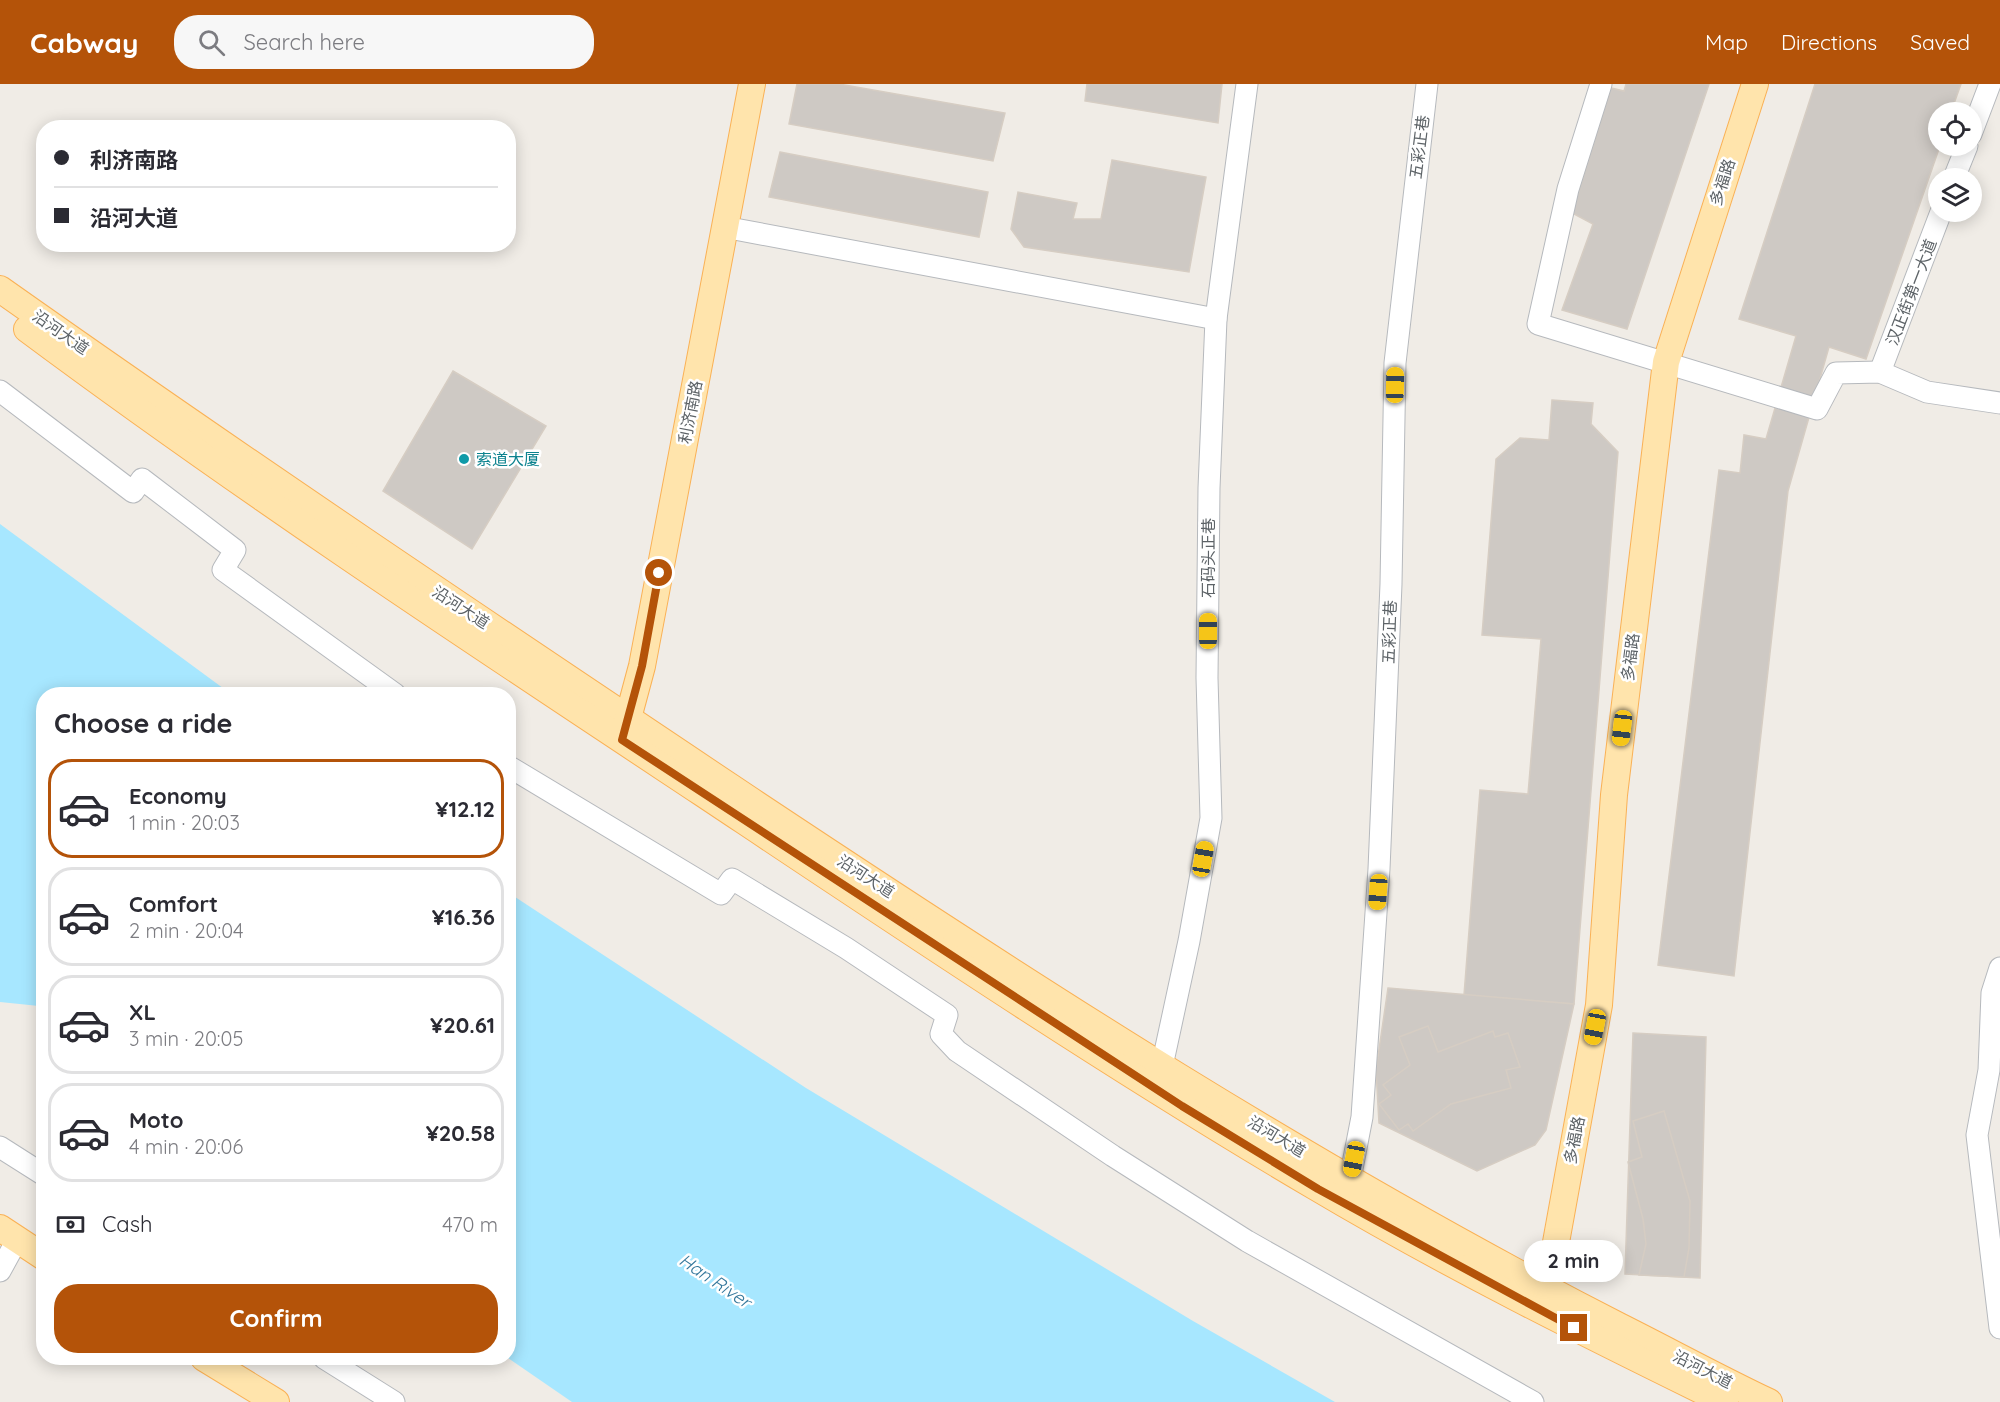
<!DOCTYPE html>
<meta charset="utf-8">
<style>
:root{--surface:#fff;--page:#f7f7f7;--text:#2b2b33;--muted:#7c7c81;--line:#e1e1e2;--accent:#b45309}
body{margin:0;font-family:Quicksand,"Noto Sans SC",sans-serif;background:var(--page);color:var(--text);height:100vh;display:flex;flex-direction:column;font-size:22px;white-space:nowrap}
*{box-sizing:border-box;margin:0}
p{font-size:20px;color:var(--muted)}
.icon{flex:none;width:33px;height:33px;fill:none;stroke:currentColor;stroke-width:2;stroke-linecap:round;stroke-linejoin:round}
.map{position:relative;flex:1;overflow:hidden}
.drawer{position:absolute;left:36px;top:603px;width:480px;height:678px;display:flex;flex-direction:column;background:var(--surface);border-radius:24px;box-shadow:0 3px 15px #0003}
.drawer>*{flex:none}
.top-card{position:absolute;left:36px;top:36px;width:480px;height:132px;border-radius:24px;box-shadow:0 3px 15px #0003;display:grid;align-content:center;height:132px;padding:0 18px;background:var(--surface)}
.controls{position:absolute;left:1928px;top:18px;display:grid;gap:12px}
.controls a{display:grid;place-items:center;width:54px;height:54px;border-radius:50%;background:var(--surface);box-shadow:0 3px 15px #0003;font-size:30px}
.end{position:absolute;width:27px;height:27px;margin:-14px;border:8px solid #b45309;background:#fff;box-shadow:0 0 0 3px #fff}
.from{border-radius:50%}
.bubble{position:absolute;height:42px;border-radius:21px;background:var(--surface);box-shadow:0 3px 15px #0003;font-size:20px;font-weight:700;line-height:42px;text-align:center}
.car{position:absolute;width:18px;height:36px;margin:-18px -9px;border-radius:8px;box-shadow:0 0 4px 2px #0007;background:linear-gradient(#f5c518 24%,#345 0 40%,#f5c518 0 76%,#345 0 86%,#f5c518 0)}
.top-card b{display:flex;align-items:center;gap:21px;height:57px;font-size:22px}
.top-card b+b{border-top:2px solid var(--line)}
.top-card i{width:15px;height:15px;background:var(--text)}
ul{padding:0;list-style:none}
li{display:flex;align-items:center;gap:18px;height:99px;margin:0 12px 9px;padding:0 6px;border:3px solid var(--line);border-radius:24px}
li div{flex:1}
li b{display:block;font-size:22px}
li em{font-style:normal;font-weight:700}
li.selected{border-color:var(--accent)}
li>.icon{width:54px;height:54px;stroke-width:1.5}
h2{padding:0 18px;font-size:27px;line-height:72px}
.pay{display:flex;align-items:center;gap:15px;height:66px;padding:0 18px;font-size:22px}
.pay p{margin-inline-start:auto}
.primary-button{display:flex;gap:12px;margin-top:auto;padding:12px 18px}
.primary-button a{flex:1;height:69px;border-radius:24px;background:var(--accent);color:#fff;font-size:24px;font-weight:700;line-height:69px;text-align:center}
header{display:flex;align-items:center;gap:36px;box-sizing:border-box;height:84px;padding:0 30px;background:var(--accent);color:#fff}
header strong{font-size:28px}
nav{display:flex;gap:33px;margin-inline-start:auto;font-size:21px}
.search{width:420px;height:54px;background:var(--page);display:flex;align-items:center;gap:15px;box-sizing:border-box;padding:0 21px;border-radius:24px;color:var(--muted);font-size:22px}
.map>svg:first-child{display:block}
.water{fill:#a7e7ff}
.building{fill:#cec9c4;stroke:#d6cdc3;stroke-width:1.5}
.lines{fill:none;stroke-linecap:round;stroke-linejoin:round}
.minor-casing{stroke:#b6b9bd;stroke-width:23}
.major-casing{stroke:#fab155;stroke-width:28}
.minor{stroke:#fff;stroke-width:21}
.major{stroke:#ffe4ac;stroke-width:26}
.route{stroke:#b45309;stroke-width:8}
.culture-dot{fill:#0f9aa8;stroke:#fff;stroke-width:2}
.labels{text-anchor:middle;stroke-width:5;stroke-linejoin:round;paint-order:stroke}
.street-label{font-size:16px;fill:#5d6367;stroke:#fff}
.culture-label{font-size:16px;fill:#0d838f;stroke:#fff;text-anchor:start}
.water-label{font-size:18px;font-style:italic;fill:#35789c;stroke:#fff}
</style>
<header>
<strong>Cabway</strong>
<div class="search"><svg class="icon" aria-label="search" viewBox="0 0 24 24"><circle cx="10" cy="10" r="6"/><path d="M15 15l6 6"/></svg>Search here</div>
<nav><a>Map</a><a>Directions</a><a>Saved</a></nav>
</header>
<div class="map">
<svg width="2000" height="1318" viewBox="0 0 2000 1318">
<rect width="100%" height="100%" fill="#f0ece6"/>
<g class="water">
<polygon points="0,440 231,610 44,610 43,926 39,922 0,918"/>
<polygon points="509,809 806,1004 1193,1237 1335,1318 572,1318 508,1274"/>
</g>
<g class="building">
<polygon points="797,0 839,0 1005,29 993,77 789,40"/>
<polygon points="1087,0 1222,0 1218,39 1085,17"/>
<polygon points="1626,0 1709,0 1627,245 1562,226 1593,140 1572,129 1611,4 1624,7"/>
<polygon points="1815,0 1961,0 1951,28 1938,28 1940,62 1866,275 1829,263 1788,407 1734,892 1658,881 1719,386 1740,389 1744,351 1766,355 1796,252 1739,235"/>
<polygon points="780,68 988,108 979,153 769,113"/>
<polygon points="1112,76 1206,93 1189,188 1024,163 1011,145 1018,108 1077,119 1073,135 1101,135"/>
<polygon points="453,287 546,342 472,465 383,407"/>
<polygon points="1552,316 1593,319 1591,340 1618,368 1574,920 1464,911 1480,706 1528,710 1541,555 1482,551 1496,375 1520,354 1549,356"/>
<polygon points="1388,904 1574,920 1546,1046 1535,1061 1477,1087 1379,1039 1376,986"/>
<polygon points="1428,942 1438,968 1493,947 1495,953 1508,949 1520,983 1506,986 1511,1004 1451,1020 1413,1047 1408,1040 1399,1046 1379,1020 1391,1011 1383,1001 1410,981 1399,953"/>
<polygon points="1633,949 1706,953 1700,1194 1625,1190"/>
<polygon points="1664,1027 1690,1117 1689,1164 1684,1193 1639,1191 1646,1160 1643,1135 1628,1078 1642,1073 1633,1037"/>
</g>
<g class="lines">
<g class="minor-casing">
<g id="minor">
<polyline points="1601,0 1568,105 1538,240 1817,325 1836,289 1880,288 1927,308 2000,319"/>
<polyline points="1971,50 1990,0"/>
<polyline points="1954,94 1967,62"/>
<polyline points="724,143 1216,235"/>
<polyline points="1880,288 1941,128"/>
<polyline points="0,307 133,408 142,395 235,466 223,486 395,610"/>
<polyline points="508,682 721,810 732,795 846,864 947,931 941,950 957,967 1113,1072 1247,1157 1533,1318"/>
<polyline points="2000,884 1992,909 1989,986 1977,1051 2000,1244"/>
<polyline points="1162,982 1189,857 1211,734 1207,594 1209,404 1216,235 1247,0"/>
<polyline points="0,1063 44,1091"/>
<polyline points="1350,1095 1362,1033 1379,785 1391,500 1395,279 1427,0"/>
<polyline points="0,1187 17,1156"/>
<polyline points="324,1274 394,1318"/>
</g>
</g>
<g class="major-casing">
<g id="major">
<path d="M0,205C249,381 502,550 756,720C1036,906 1319,1089 1619,1242C1669,1267 1718,1294 1769,1318"/>
<path d="M27,245C246,408 474,558 702,709C903,843 1105,979 1314,1102C1447,1181 1586,1250 1725,1318"/>
<polyline points="624,649 642,582 752,0"/>
<polyline points="0,1144 44,1173"/>
<polyline points="1545,1219 1599,921 1614,711 1666,278 1755,0"/>
<polyline points="204,1274 276,1318"/>
</g>
</g>
<use href="#minor" class="minor"/>
<use href="#major" class="major"/>
</g>
<g class="lines">
<polyline class="route" points="659,489 642,582 622,656 1182,1022 1318,1105 1574,1244"/>
</g>
<circle class="culture-dot" cx="464" cy="375" r="6"/>
<g class="labels">
<g class="street-label">
<text transform="translate(1419 63) rotate(-83)" y="6">五彩正巷</text>
<text transform="translate(1722 98) rotate(-72)" y="6">多福路</text>
<text transform="translate(1911 208) rotate(-69)" y="6">汉正街第一大道</text>
<text transform="translate(61 248) rotate(35)" y="6">沿河大道</text>
<text transform="translate(690 328) rotate(-79)" y="6">利济南路</text>
<text transform="translate(1208 474) rotate(-90)" y="6">石码头正巷</text>
<text transform="translate(461 523) rotate(33)" y="6">沿河大道</text>
<text transform="translate(1389 548) rotate(-88)" y="6">五彩正巷</text>
<text transform="translate(1630 573) rotate(-83)" y="6">多福路</text>
<text transform="translate(866 792) rotate(33)" y="6">沿河大道</text>
<text transform="translate(1277 1052) rotate(31)" y="6">沿河大道</text>
<text transform="translate(1574 1056) rotate(-79)" y="6">多福路</text>
<text transform="translate(1703 1285) rotate(27)" y="6">沿河大道</text>
</g>
<g class="culture-label">
<text x="476" y="381">索道大厦</text>
</g>
<g class="water-label">
<text transform="translate(715 1197) rotate(34)" y="6">Han River</text>
</g>
</g>
</svg>
<div class="controls">
<a><svg class="icon" aria-label="locate" viewBox="0 0 24 24"><circle cx="12" cy="12" r="6"/><path d="M12 2v4M12 18v4M2 12h4M18 12h4"/></svg></a>
<a><svg class="icon" aria-label="layers" viewBox="0 0 24 24"><path d="M12 4l9 5-9 5-9-5zM3 14l9 5 9-5"/></svg></a>
</div>
<i class="end from" style="left:659px;top:489px"></i>
<i class="end" style="left:1574px;top:1244px"></i>
<div class="bubble" style="left:1524px;top:1156px;width:99px">2 min</div>
<i class="car" style="left:1395px;top:301px;rotate:1deg"></i>
<i class="car" style="left:1208px;top:547px;rotate:0deg"></i>
<i class="car" style="left:1622px;top:644px;rotate:187deg"></i>
<i class="car" style="left:1203px;top:775px;rotate:10deg"></i>
<i class="car" style="left:1378px;top:808px;rotate:184deg"></i>
<i class="car" style="left:1595px;top:943px;rotate:191deg"></i>
<i class="car" style="left:1354px;top:1075px;rotate:191deg"></i>
<div class="top-card">
<b><i class="from"></i>利济南路</b>
<b><i></i>沿河大道</b>
</div>
<section class="drawer">
<h2>Choose a ride</h2>
<ul>
<li class="selected"><svg class="icon" aria-label="car" viewBox="0 0 24 24"><path d="M5 17H2v-5l4-1 3-4h7l3 4 3 1v5h-3M9 17h6M6 11h13"/><circle cx="7" cy="17" r="2"/><circle cx="17" cy="17" r="2"/></svg><div><b>Economy</b><p>1 min · 20:03</p></div><em>¥12.12</em></li>
<li><svg class="icon" aria-label="car" viewBox="0 0 24 24"><path d="M5 17H2v-5l4-1 3-4h7l3 4 3 1v5h-3M9 17h6M6 11h13"/><circle cx="7" cy="17" r="2"/><circle cx="17" cy="17" r="2"/></svg><div><b>Comfort</b><p>2 min · 20:04</p></div><em>¥16.36</em></li>
<li><svg class="icon" aria-label="car" viewBox="0 0 24 24"><path d="M5 17H2v-5l4-1 3-4h7l3 4 3 1v5h-3M9 17h6M6 11h13"/><circle cx="7" cy="17" r="2"/><circle cx="17" cy="17" r="2"/></svg><div><b>XL</b><p>3 min · 20:05</p></div><em>¥20.61</em></li>
<li><svg class="icon" aria-label="car" viewBox="0 0 24 24"><path d="M5 17H2v-5l4-1 3-4h7l3 4 3 1v5h-3M9 17h6M6 11h13"/><circle cx="7" cy="17" r="2"/><circle cx="17" cy="17" r="2"/></svg><div><b>Moto</b><p>4 min · 20:06</p></div><em>¥20.58</em></li>
</ul>
<div class="pay"><svg class="icon" aria-label="cash" viewBox="0 0 24 24"><path d="M3 7h18v10H3z"/><circle cx="12" cy="12" r="2"/></svg>Cash<p>470 m</p></div>
<div class="primary-button"><a>Confirm</a></div>
</section>
</div>
